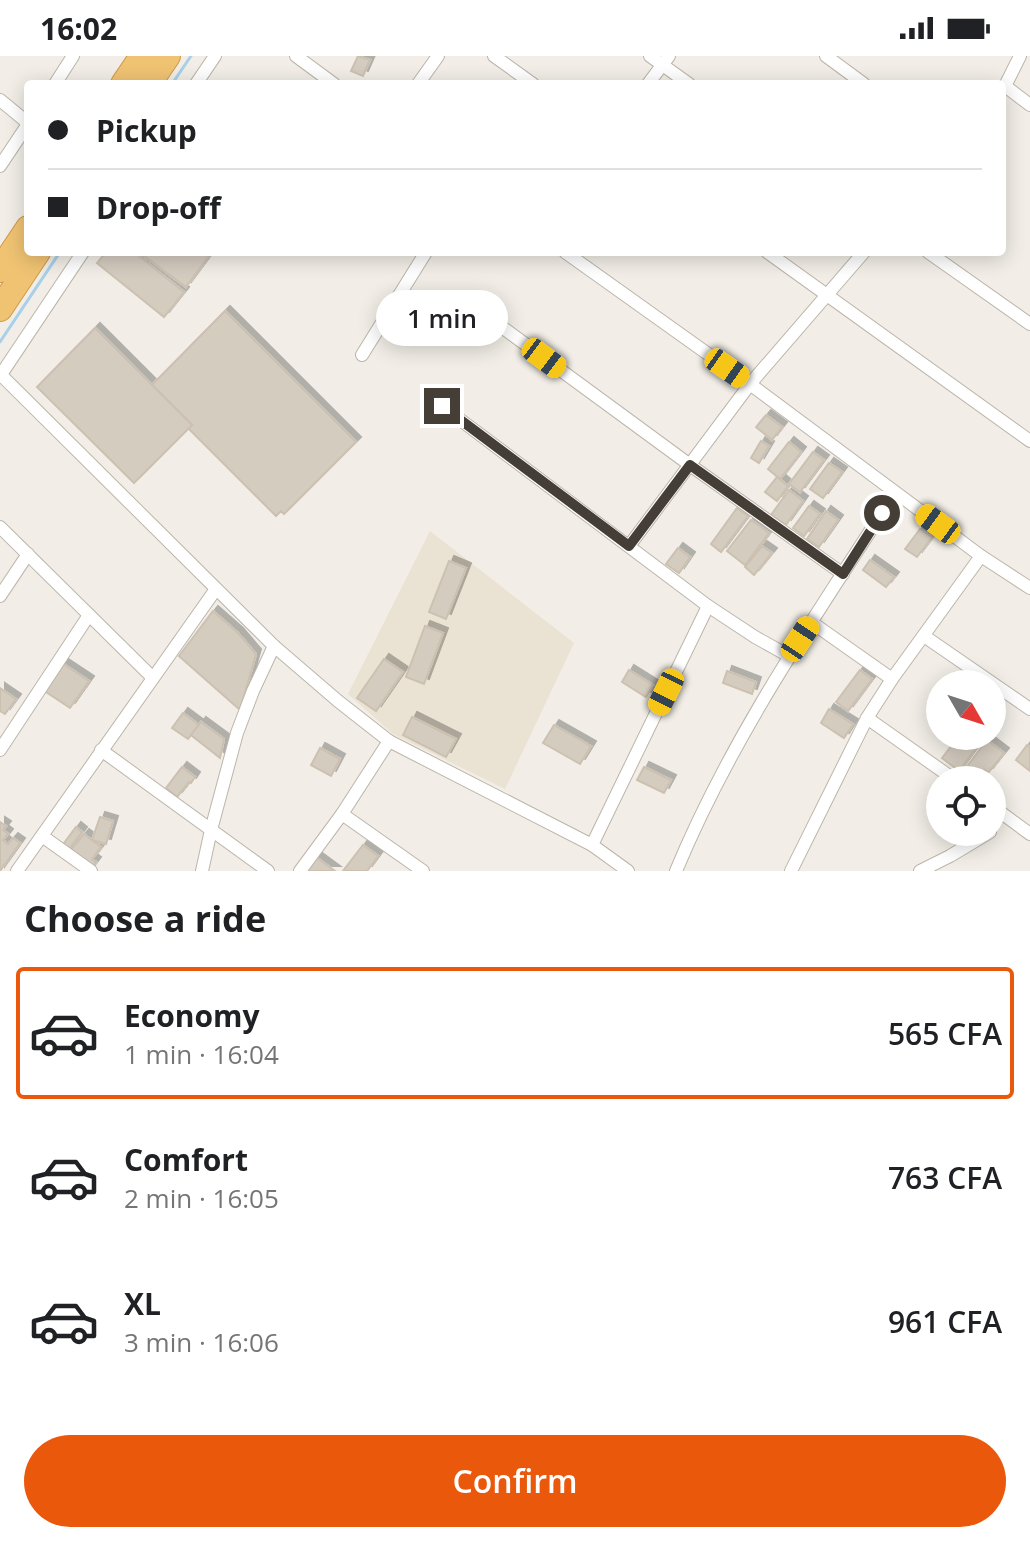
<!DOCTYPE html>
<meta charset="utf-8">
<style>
:root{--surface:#fff;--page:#f6f6f6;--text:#202124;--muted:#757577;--line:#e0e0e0;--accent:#ea580c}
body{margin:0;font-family:"Open Sans",sans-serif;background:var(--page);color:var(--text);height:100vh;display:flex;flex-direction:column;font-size:30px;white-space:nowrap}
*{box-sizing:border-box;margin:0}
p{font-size:26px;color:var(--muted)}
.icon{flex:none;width:44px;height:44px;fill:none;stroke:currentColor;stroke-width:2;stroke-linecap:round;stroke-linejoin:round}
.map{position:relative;height:815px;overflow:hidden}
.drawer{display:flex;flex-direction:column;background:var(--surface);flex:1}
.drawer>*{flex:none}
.top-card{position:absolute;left:24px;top:24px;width:982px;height:176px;border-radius:8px;box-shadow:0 4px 20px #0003;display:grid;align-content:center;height:176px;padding:0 24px;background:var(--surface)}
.needle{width:52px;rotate:129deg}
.tools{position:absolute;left:926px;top:614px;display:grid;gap:16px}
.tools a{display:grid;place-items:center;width:80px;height:80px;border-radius:50%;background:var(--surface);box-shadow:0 4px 20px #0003;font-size:40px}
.end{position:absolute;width:36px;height:36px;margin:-18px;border:10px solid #443e36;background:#fff;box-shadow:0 0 0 4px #fff}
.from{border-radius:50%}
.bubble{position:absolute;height:56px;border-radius:28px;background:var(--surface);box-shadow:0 4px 20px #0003;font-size:26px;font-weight:600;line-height:56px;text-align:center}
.car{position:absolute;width:24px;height:48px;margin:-24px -12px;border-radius:10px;box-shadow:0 0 6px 2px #0007;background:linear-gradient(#f5c518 24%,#345 0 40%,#f5c518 0 76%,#345 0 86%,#f5c518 0)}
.top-card b{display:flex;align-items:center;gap:28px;height:76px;font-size:30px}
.top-card b+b{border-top:2px solid var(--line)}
.top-card i{width:20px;height:20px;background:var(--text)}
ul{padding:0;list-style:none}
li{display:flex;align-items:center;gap:24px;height:132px;margin:0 16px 12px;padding:0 8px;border:4px solid transparent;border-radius:8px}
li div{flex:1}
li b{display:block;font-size:30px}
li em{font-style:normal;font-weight:600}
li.current{border-color:var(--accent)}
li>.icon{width:72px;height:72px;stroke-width:1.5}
h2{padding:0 24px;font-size:36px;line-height:96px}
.primary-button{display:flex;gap:16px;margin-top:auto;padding:16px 24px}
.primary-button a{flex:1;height:92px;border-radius:48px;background:var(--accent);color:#fff;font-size:32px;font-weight:600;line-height:92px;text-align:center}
.status{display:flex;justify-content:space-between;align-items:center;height:56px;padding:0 40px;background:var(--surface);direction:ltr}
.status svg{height:22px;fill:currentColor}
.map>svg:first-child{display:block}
.education{fill:#eae2d2}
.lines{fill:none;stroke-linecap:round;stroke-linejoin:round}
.stream{stroke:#a8d0e9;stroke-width:3}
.building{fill:#d5ccc0;stroke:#ccc1b1;stroke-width:2;filter:url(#shadow)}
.street-casing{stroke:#bcb5aa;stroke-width:14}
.highway-casing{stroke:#ce9844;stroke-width:26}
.street{stroke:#fff;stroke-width:12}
.highway{stroke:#f0c373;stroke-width:24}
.route{stroke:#443e36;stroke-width:10}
</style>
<div class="status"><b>16:02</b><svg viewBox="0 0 49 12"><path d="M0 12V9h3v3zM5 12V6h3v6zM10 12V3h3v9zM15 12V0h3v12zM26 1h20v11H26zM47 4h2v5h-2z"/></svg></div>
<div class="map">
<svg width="1030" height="815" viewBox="0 0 1030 815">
<defs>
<filter id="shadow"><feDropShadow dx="5" dy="-5" stdDeviation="0" flood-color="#0004"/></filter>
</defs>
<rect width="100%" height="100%" fill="#f2eee7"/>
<polygon class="education" points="430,475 574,587 505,733 393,678 348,638"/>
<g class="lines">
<g class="stream">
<polyline points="172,28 191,0"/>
<polyline points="0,286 60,196"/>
</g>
</g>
<g class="building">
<polygon points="358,0 370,4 363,20 351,15"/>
<polygon points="106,196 134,196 184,236 164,261 97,207"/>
<polygon points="139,196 212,196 186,231"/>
<polygon points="225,255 356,386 284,458 281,455 276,460 188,372 192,369 152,329"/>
<polygon points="95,272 192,369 134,427 37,331"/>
<polygon points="766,359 782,371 772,384 756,371"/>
<polygon points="761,385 769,390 759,407 751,402"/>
<polygon points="789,386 801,396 780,423 768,413"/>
<polygon points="813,396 824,404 800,436 789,428"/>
<polygon points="829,407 842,416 823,442 810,433"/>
<polygon points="777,421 788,430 777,445 765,436"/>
<polygon points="789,434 803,445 786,469 771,459"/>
<polygon points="809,450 820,458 804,480 793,472"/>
<polygon points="737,452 748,460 721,496 711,488"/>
<polygon points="826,455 838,464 819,491 807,483"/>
<polygon points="751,464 769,477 745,509 727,495"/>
<polygon points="920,473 932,481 917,501 905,493"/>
<polygon points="762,490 772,497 754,519 745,511"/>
<polygon points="678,492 690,501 679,517 666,508"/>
<polygon points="870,504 894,521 886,531 863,514"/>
<polygon points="449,505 466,512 446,563 429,556"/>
<polygon points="213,555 238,577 256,598 240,654 179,600"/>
<polygon points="425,570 443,577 424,628 406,621"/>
<polygon points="384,603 403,616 376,655 357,642"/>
<polygon points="59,605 89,625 70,652 40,632"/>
<polygon points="629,614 653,629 646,641 622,626"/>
<polygon points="860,614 872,623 848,655 836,646"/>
<polygon points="727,615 756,626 752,638 723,627"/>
<polygon points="0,632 16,643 5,658 0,655"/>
<polygon points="829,653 853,668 844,682 821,667"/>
<polygon points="183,657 199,669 188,683 172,672"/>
<polygon points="412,661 456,683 446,701 403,679"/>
<polygon points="201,666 224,683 220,702 191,679"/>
<polygon points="554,669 591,690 580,708 543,687"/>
<polygon points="959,680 984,681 959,715 942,702"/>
<polygon points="987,684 1004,697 988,717 985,714 978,724 972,724 962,717"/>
<polygon points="1027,689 1030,691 1030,715 1016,704"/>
<polygon points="320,692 340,703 331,720 311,709"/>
<polygon points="182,711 195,721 191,727 189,726 177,741 166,732"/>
<polygon points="644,711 671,724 664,737 637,724"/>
<polygon points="100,761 113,765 106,788 92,784"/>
<polygon points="0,766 6,770 3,774 8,778 3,784 8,788 13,782 20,787 0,815"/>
<polygon points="76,771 82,776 67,796 61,791"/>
<polygon points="84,778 101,791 92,803 96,806 89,815 67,798"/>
<polygon points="363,789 378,800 367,815 343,815"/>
<polygon points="316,801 335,815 306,815"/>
</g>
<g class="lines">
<g class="street-casing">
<g id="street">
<polyline points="296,0 334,28"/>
<polyline points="494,0 533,28"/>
<polyline points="650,0 689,28"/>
<polyline points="826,0 864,28"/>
<polyline points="1020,0 1005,30 1030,49"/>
<polyline points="55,28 73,0"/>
<polyline points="196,28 215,0"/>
<polyline points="418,28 438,0"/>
<polyline points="648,28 669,0"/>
<polyline points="0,44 28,67"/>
<polyline points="0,110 28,68"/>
<polyline points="565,196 750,328 981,500 1030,532"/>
<polyline points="767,196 1030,385"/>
<polyline points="928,196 1030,268"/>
<polyline points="495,266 690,409 843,518"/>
<polyline points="362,299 426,196"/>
<polyline points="1,319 274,590 338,645 389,685 592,789 628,815"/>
<polyline points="0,320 83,196"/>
<polyline points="442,350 708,550 755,581 789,600"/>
<polyline points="0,471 153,622"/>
<polyline points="629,490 750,328 864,196"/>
<polyline points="0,540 28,498"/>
<polyline points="811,566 892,623"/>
<polyline points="924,580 1030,653"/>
<polyline points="867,662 955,724"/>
<polyline points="0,694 89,559"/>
<polyline points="101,694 268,815"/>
<polyline points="992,750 1030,778"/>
<polyline points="342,758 423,815"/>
<polyline points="42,780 91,815"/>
<polyline points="592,789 708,550"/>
<polyline points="17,815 216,533"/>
<polyline points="202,815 211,774 237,677 253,635 274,590"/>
<polyline points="300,815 342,758 389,685"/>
<path d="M676,815C732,680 816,559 895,437"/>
<polyline points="791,815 867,662 892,623 981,500"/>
<polyline points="920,815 950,800 990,776"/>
</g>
</g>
<g class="highway-casing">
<g id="highway">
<polyline points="123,28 142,0"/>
<polyline points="149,28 168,0"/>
<polyline points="0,214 28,172"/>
<polyline points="0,253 38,196"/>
</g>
</g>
<use href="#street" class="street"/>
<use href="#highway" class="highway"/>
</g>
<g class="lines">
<polyline class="route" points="442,350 629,490 690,409 843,518 882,457"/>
</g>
</svg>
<div class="tools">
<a><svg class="needle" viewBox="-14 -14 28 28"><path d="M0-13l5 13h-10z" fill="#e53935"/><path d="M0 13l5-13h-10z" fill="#757577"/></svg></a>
<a><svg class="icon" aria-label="locate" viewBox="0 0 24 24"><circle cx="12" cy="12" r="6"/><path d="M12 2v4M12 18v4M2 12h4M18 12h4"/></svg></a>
</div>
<i class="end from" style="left:882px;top:457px"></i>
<i class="end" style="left:442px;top:350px"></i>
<div class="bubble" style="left:376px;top:234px;width:132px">1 min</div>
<i class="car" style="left:544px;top:302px;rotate:127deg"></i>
<i class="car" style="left:727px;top:312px;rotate:125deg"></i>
<i class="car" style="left:938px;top:468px;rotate:306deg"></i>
<i class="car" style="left:800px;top:583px;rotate:33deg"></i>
<i class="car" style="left:666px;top:636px;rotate:206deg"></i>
<div class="top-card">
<b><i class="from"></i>Pickup</b>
<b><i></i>Drop-off</b>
</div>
</div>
<section class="drawer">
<h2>Choose a ride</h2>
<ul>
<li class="current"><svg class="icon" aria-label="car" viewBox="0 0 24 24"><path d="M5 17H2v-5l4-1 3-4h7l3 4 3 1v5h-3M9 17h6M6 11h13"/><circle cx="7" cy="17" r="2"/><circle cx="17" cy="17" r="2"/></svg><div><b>Economy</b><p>1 min · 16:04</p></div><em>565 CFA</em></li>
<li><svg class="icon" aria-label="car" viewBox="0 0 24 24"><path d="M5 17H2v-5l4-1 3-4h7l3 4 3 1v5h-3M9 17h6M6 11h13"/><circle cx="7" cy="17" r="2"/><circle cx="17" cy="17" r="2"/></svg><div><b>Comfort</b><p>2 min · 16:05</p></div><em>763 CFA</em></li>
<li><svg class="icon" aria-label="car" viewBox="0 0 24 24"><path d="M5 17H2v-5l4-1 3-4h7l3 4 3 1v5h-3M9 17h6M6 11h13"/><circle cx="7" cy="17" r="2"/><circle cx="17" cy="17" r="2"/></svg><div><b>XL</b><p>3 min · 16:06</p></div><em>961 CFA</em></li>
</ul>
<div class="primary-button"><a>Confirm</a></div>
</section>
